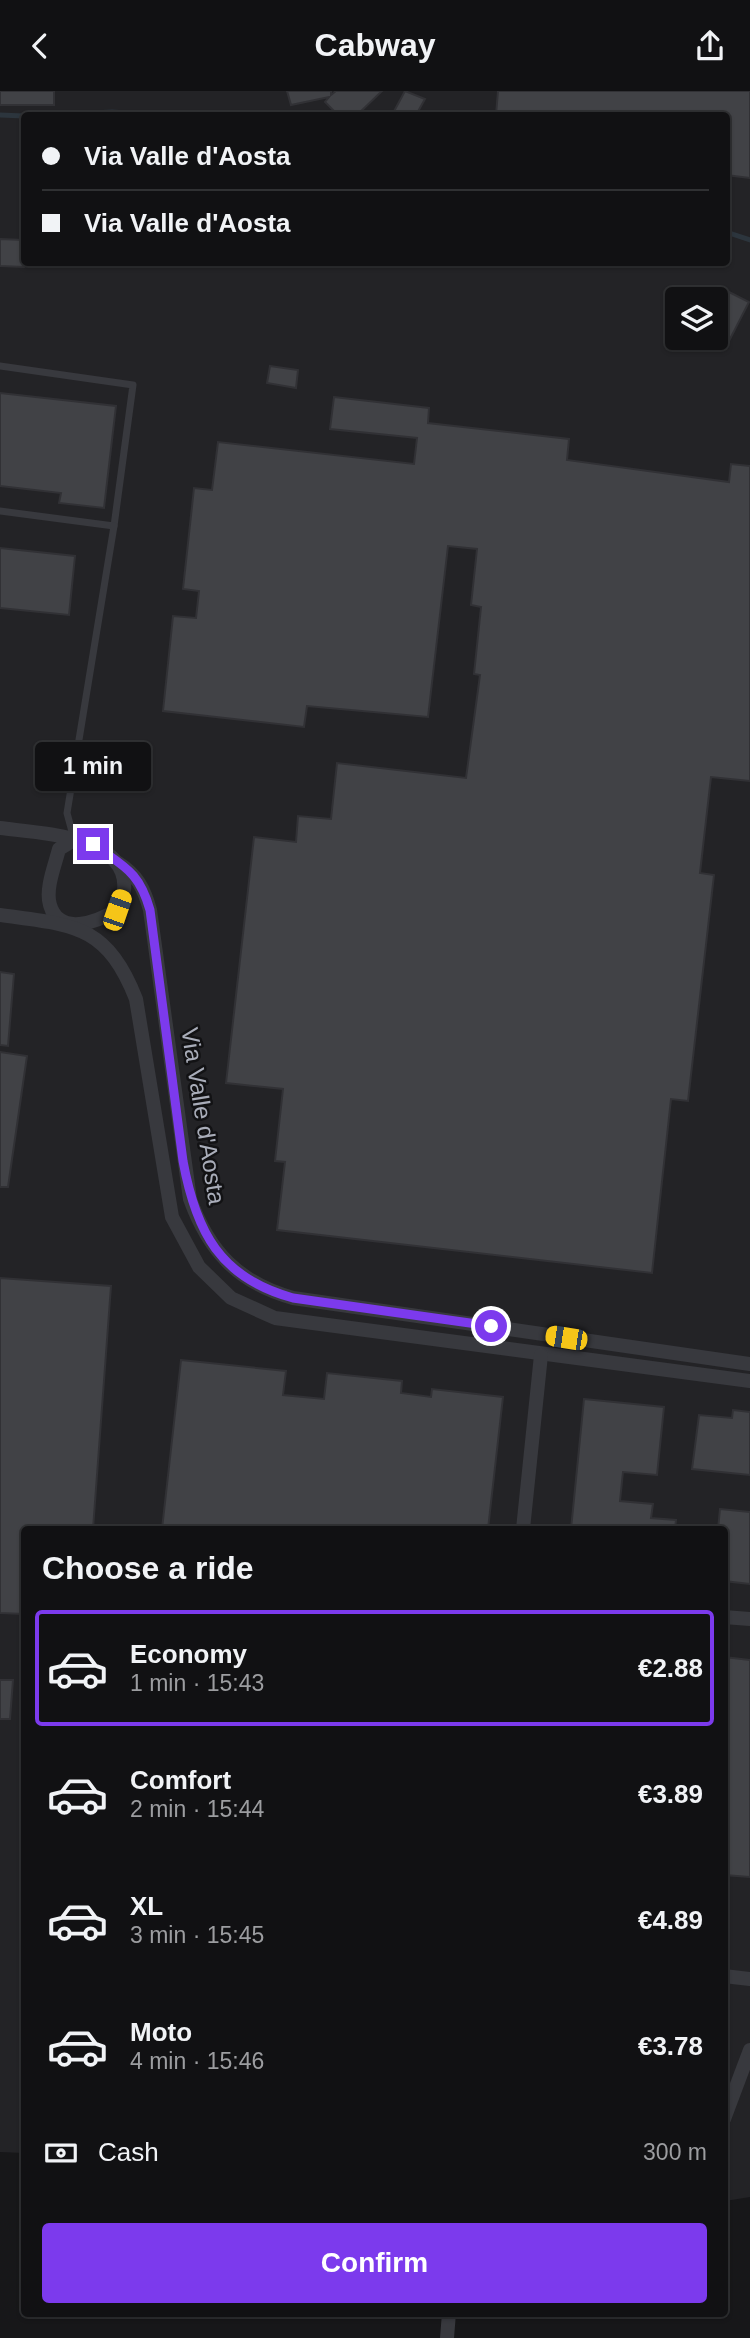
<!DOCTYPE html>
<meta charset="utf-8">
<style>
:root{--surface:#111113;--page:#1a1a1c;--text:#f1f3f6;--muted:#9c9da0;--line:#303133;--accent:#7c3aed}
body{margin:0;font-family:Arial,sans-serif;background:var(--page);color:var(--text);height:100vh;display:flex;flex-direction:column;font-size:26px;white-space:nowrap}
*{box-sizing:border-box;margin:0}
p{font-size:23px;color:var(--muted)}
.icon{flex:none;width:38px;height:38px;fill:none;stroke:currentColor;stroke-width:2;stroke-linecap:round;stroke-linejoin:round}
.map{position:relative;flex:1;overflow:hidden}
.panel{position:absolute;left:21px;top:1435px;width:707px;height:791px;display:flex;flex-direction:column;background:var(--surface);border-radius:7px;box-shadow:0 2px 5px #0004,0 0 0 2px var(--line)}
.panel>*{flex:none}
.banner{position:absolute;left:21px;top:21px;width:709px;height:154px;border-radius:7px;box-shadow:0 2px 5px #0004,0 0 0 2px var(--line);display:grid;align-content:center;height:154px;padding:0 21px;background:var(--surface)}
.controls{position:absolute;left:665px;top:196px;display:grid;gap:14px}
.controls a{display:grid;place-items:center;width:63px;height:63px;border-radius:7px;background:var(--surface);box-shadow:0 2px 5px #0004,0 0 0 2px var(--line);font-size:35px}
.end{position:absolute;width:32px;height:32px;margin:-16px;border:9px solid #7c3aed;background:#fff;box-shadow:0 0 0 4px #fff}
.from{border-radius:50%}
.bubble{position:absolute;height:49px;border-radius:7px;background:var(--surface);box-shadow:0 2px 5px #0004,0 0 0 2px var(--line);font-size:23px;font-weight:700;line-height:49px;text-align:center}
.car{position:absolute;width:21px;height:42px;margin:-21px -10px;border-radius:9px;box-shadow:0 0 5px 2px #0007;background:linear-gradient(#f5c518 24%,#345 0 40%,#f5c518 0 76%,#345 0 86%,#f5c518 0)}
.banner b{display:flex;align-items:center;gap:24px;height:66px;font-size:26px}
.banner b+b{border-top:2px solid var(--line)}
.banner i{width:18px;height:18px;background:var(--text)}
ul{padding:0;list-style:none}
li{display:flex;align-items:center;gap:21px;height:116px;margin:0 14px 10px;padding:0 7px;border:4px solid transparent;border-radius:7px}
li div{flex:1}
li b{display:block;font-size:26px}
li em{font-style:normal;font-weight:700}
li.active{border-color:var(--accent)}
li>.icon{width:63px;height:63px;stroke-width:1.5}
h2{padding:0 21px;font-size:32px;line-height:84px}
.pay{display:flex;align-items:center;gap:18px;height:77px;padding:0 21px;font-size:26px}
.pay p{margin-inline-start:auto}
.button{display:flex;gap:14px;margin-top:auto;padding:14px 21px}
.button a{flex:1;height:80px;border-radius:7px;background:var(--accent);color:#fff;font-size:28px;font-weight:700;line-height:80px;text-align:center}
header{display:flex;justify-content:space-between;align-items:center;height:91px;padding:0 21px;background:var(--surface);font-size:32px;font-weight:700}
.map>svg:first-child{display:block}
.built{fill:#232326;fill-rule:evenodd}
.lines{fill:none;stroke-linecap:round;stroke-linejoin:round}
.stream{stroke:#2c353d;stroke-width:5}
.building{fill:#414246;stroke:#313135;stroke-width:2}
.service{stroke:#38393e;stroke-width:7}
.minor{stroke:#38393e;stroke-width:14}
.route{stroke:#7c3aed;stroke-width:9}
.labels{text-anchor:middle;stroke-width:5;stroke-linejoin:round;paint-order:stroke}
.street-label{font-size:24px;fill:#a9adb9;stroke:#121214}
</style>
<header><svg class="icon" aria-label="back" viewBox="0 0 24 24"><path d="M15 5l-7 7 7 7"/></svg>Cabway<svg class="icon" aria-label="share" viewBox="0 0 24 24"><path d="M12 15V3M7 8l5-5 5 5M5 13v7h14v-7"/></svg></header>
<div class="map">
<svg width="750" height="2247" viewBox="0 0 750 2247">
<rect width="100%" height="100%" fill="#171719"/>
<path class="built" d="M0,0H750V2106L725,2110L724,1438H24V2062L0,2061ZM24,24H726V172H24ZM677,208H716V247H677Z"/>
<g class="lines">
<g class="stream">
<polyline points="0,24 24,25"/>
<polyline points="55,24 112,21 156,24"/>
<polyline points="726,141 750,149"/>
</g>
</g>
<g class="building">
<rect x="0" y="0" width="54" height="14"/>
<polygon points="287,0 331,0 331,4 336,0 382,0 357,24 338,24 325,11 329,6 291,14"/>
<polygon points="405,0 425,8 416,24 392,24"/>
<polygon points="498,0 750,0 750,87 726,84 726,24 496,24"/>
<polygon points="0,148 24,149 24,176 0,175"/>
<polygon points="729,201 749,211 728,252 716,246 716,227"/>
<polygon points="270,275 298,279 296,297 267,292"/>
<polygon points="0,302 116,315 104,417 59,412 61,402 0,395"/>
<polygon points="334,306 429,317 428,332 569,348 567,369 729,391 731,373 750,375 750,690 711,686 700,782 714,784 688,1010 671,1008 652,1182 277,1139 285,1071 275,1070 283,998 226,992 254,746 296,751 298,725 331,728 337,672 466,687 480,584 474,583 481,516 471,514 477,458 448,455 428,626 307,615 304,636 163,620 173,525 196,527 199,500 183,498 194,397 212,399 218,351 414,373 417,347 330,338"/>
<polygon points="0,457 75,465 69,524 0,517"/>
<polygon points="0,881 14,883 8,955 0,954"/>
<polygon points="0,961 27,965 8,1096 0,1096"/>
<polygon points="0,1187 111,1195 93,1438 24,1438 24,1523 0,1522"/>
<polygon points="181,1269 286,1280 283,1304 324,1308 327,1282 402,1290 401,1302 431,1306 432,1298 503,1306 488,1438 162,1438"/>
<polygon points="584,1308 664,1316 657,1384 623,1381 620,1410 653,1413 651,1427 676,1429 675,1438 571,1438"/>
<polygon points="733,1319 750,1321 750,1384 692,1378 699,1324 732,1327"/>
<polygon points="720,1418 750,1421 750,1493 724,1490 724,1438 718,1438"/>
<polygon points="724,1566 750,1569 750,1786 724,1784"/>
<polygon points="0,1589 13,1589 10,1628 0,1628"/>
</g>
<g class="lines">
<g class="service">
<polyline points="0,275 133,294 114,435 0,420"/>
<polyline points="74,748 67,722 114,435"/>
</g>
<g class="minor">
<path d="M0,737C36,742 130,744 124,799C123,805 119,813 117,819C97,831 59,846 50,814C45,798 55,774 59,758L74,749"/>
<path d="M118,772C137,784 144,797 150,819L190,1108C209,1161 239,1192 293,1207L750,1273"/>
<path d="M0,824C72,834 106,832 136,908L172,1126L199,1176L231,1207L275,1227L750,1290"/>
<polyline points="523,1438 541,1264"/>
<polyline points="724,1526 750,1528"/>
<polyline points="724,1885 750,1888"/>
<polyline points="724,2028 750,1959"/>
<polyline points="447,2247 449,2222"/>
</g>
</g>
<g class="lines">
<path class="route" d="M93,753C124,776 139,780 150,819L183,1070C196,1141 220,1187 293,1207L491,1235"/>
</g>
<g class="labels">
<g class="street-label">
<text transform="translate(203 1025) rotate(81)" y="8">Via Valle d'Aosta</text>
</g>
</g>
</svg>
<div class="controls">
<a><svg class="icon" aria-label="layers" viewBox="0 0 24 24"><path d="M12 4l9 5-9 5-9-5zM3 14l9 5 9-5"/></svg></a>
</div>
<i class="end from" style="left:491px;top:1235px"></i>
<i class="end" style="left:93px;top:753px"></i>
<div class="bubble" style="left:35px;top:651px;width:116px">1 min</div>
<i class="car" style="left:117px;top:819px;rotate:19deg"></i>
<i class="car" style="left:566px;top:1247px;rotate:279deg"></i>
<div class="banner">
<b><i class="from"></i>Via Valle d'Aosta</b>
<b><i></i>Via Valle d'Aosta</b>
</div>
<section class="panel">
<h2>Choose a ride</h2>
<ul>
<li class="active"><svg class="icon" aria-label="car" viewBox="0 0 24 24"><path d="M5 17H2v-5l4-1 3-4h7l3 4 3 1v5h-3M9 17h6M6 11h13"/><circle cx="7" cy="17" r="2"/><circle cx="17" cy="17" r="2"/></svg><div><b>Economy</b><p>1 min · 15:43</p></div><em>€2.88</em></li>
<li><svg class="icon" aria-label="car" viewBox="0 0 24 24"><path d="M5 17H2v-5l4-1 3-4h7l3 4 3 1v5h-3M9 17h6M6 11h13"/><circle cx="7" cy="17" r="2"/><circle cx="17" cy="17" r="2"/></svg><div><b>Comfort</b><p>2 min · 15:44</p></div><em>€3.89</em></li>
<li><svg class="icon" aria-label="car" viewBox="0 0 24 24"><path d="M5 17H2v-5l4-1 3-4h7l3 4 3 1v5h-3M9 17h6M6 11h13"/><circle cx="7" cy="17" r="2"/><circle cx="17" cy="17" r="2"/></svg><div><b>XL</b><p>3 min · 15:45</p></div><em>€4.89</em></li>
<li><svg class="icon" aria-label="car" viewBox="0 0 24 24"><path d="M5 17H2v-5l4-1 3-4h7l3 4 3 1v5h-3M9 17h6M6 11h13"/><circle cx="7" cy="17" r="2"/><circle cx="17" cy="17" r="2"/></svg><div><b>Moto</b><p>4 min · 15:46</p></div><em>€3.78</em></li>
</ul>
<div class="pay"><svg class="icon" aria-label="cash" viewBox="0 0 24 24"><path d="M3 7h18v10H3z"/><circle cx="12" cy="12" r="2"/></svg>Cash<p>300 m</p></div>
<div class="button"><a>Confirm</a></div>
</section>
</div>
